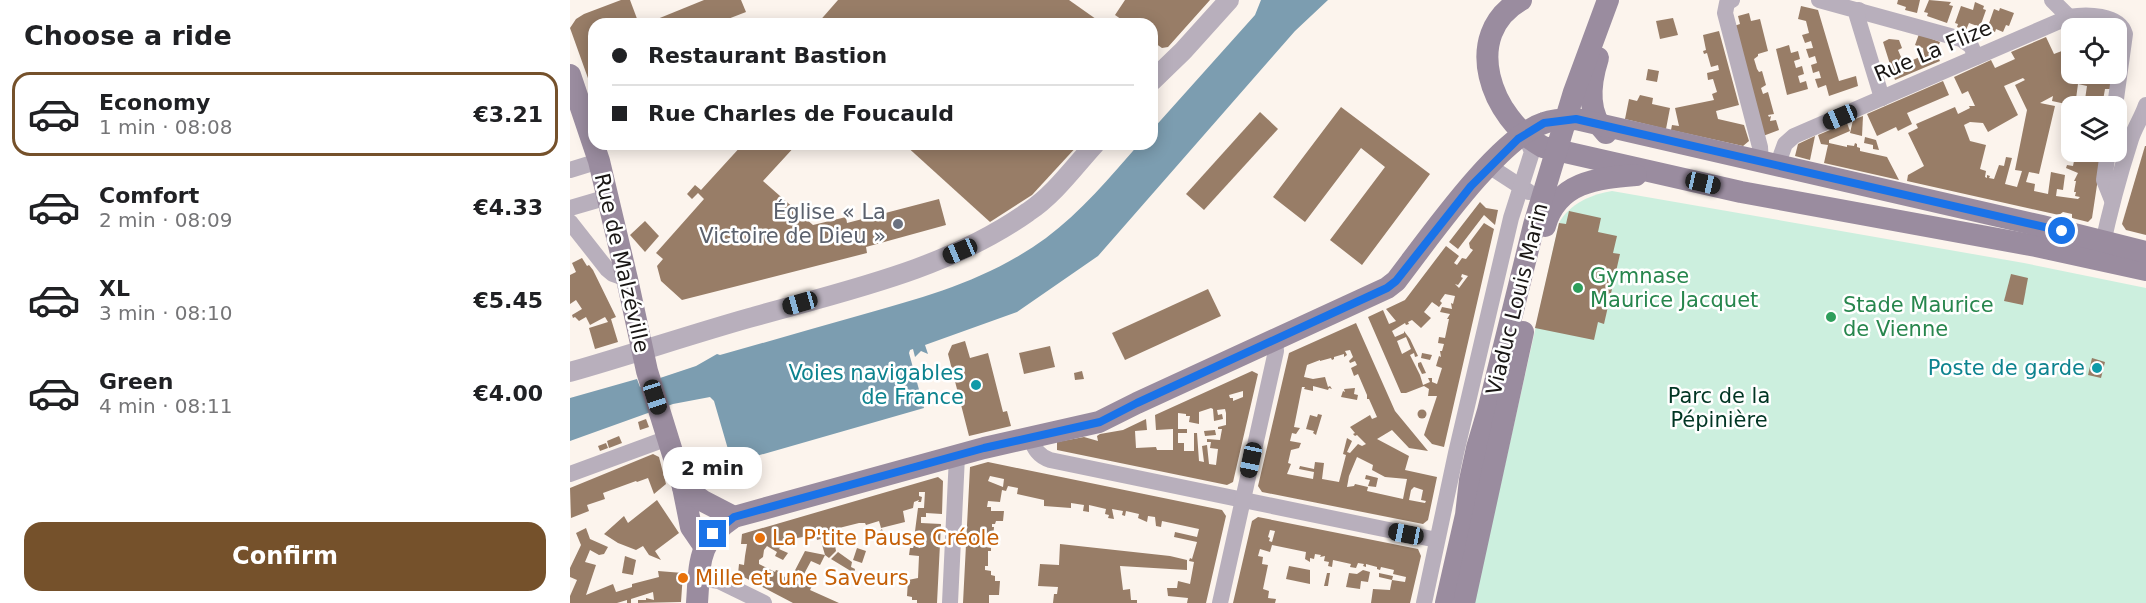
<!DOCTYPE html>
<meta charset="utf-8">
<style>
:root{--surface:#fff;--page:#f2f2f2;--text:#202124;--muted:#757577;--line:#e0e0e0;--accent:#75512b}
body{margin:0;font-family:"DejaVu Sans",sans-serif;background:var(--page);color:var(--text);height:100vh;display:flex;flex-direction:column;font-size:22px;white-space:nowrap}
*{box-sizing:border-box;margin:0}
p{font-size:20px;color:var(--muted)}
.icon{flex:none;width:33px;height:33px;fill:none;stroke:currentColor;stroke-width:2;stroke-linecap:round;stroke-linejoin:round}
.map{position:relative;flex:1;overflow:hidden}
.details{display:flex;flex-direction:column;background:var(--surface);width:570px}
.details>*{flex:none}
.hud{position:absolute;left:18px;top:18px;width:570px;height:132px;border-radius:18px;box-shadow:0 3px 15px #0003;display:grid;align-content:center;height:132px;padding:0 24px;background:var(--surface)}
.tools{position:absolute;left:1491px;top:18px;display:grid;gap:12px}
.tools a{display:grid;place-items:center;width:66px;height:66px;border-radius:12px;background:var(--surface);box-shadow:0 3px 15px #0003;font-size:30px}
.end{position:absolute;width:27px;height:27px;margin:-14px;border:8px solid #1a73e8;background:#fff;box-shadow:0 0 0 3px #fff}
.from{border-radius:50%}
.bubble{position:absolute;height:42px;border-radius:18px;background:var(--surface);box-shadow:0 3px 15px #0003;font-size:20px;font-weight:700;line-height:42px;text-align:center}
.car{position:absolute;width:18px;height:36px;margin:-18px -9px;border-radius:8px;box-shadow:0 0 4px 2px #0007;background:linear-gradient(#222 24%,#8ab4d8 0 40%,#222 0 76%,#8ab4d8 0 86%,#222 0)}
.hud b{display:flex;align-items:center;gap:21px;height:57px;font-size:22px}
.hud b+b{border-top:2px solid var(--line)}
.hud i{width:15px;height:15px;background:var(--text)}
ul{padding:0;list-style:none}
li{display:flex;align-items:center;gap:18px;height:84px;margin:0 12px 9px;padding:0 12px;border:3px solid transparent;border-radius:18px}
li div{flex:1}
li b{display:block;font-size:22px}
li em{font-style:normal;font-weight:700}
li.on{border-color:var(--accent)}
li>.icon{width:54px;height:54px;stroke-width:1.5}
h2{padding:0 24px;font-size:27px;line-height:72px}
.action{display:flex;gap:12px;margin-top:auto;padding:12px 24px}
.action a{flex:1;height:69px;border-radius:18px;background:var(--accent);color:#fff;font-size:24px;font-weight:700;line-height:69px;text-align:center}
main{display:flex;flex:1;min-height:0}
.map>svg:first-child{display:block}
.green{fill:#ccefde}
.water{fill:#7c9db0}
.building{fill:#987d67;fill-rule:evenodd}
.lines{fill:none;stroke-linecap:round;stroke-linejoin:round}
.minor{stroke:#b8afbc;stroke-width:16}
.tertiary{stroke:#b8afbc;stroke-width:20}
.secondary{stroke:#9a8c9f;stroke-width:22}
.route{stroke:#1a73e8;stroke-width:8}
.worship-dot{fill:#6b7280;stroke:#fff;stroke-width:2}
.leisure-dot{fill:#2e9e5b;stroke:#fff;stroke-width:2}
.culture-dot{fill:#0f9aa8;stroke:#fff;stroke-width:2}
.food-dot{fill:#e8710a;stroke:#fff;stroke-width:2}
.labels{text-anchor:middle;stroke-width:5;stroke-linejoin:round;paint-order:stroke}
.street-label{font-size:21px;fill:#191614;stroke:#fff}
.worship-label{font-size:21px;fill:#5b616d;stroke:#fff;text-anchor:end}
.leisure-label{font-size:21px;fill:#27864d;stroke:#fff;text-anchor:start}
.culture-label{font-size:21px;fill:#0d838f;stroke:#fff;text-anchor:end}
.park-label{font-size:21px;fill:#013523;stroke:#fff}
.food-label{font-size:21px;fill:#c56008;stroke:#fff;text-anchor:start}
</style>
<main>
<section class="details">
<h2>Choose a ride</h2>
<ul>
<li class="on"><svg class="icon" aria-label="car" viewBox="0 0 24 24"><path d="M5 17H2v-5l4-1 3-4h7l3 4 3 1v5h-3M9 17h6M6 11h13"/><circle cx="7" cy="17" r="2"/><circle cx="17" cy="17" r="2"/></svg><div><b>Economy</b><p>1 min · 08:08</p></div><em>€3.21</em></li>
<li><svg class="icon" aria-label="car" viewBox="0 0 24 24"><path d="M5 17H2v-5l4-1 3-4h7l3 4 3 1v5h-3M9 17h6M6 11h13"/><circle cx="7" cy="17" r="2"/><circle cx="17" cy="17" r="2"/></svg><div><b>Comfort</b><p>2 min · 08:09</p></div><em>€4.33</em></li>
<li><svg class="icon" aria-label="car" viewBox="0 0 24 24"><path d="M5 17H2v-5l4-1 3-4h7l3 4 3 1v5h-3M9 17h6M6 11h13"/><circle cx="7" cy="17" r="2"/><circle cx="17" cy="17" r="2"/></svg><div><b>XL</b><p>3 min · 08:10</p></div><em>€5.45</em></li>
<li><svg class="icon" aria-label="car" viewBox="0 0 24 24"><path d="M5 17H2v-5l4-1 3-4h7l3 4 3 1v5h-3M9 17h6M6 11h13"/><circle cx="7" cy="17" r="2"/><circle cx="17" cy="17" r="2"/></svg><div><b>Green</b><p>4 min · 08:11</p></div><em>€4.00</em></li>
</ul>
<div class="action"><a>Confirm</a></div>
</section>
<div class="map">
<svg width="1576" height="603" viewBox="0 0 1576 603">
<rect width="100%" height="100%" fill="#fcf4ed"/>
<path class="green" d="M1042,191L1454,263L1576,288V603H904L989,223C999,204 1022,194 1042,191Z"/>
<path class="water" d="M691,0H758L725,31L528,256L447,312L355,345L358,354L351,351L345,357L343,349L340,350L339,353L354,408L162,463L144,401L140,397L103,404L0,441V398L67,379L70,387L90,378L126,366L147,354L150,355C197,342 244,328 291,315C359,296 418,280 476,238C511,212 540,177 569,144H582V130L685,15Z"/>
<g class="building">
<polygon points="51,0 60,0 69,24 24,24 24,95 0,28 6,19 14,14"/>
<polygon points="134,0 171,0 176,12 145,24 75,24"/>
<polygon points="268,0 499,0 533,24 247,24"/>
<polygon points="555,0 640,0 598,47 592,48 582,41 582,24 558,24 545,15"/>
<polygon points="1328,0 1350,0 1347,13 1335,10 1336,7 1327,4"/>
<polygon points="1359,0 1381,2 1379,5 1383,6 1377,23 1357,16 1358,13 1354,12"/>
<polygon points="1405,2 1414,6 1413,9 1416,10 1410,27 1399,23 1396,30 1387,27 1388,24 1385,23 1391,6 1403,10"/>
<polygon points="1231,6 1248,10 1269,81 1286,76 1288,86 1259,96 1256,85 1248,88 1245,79 1251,78 1249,71 1243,73 1241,65 1247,63 1245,56 1239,58 1236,49 1243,48 1241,41 1235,43 1232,35 1239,33 1236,21 1228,19"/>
<polygon points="1430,8 1444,13 1439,26 1436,25 1433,32 1426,29 1425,32 1417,29 1424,9 1429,11"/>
<polygon points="1179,13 1181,21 1190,19 1198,51 1188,54 1188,56 1184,59 1187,69 1189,72 1192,71 1196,85 1191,88 1193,94 1198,92 1204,114 1198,115 1199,117 1201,116 1200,121 1206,120 1209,130 1193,136 1164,26 1170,24 1168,16"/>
<polygon points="1103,18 1108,35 1090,39 1086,21"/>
<polygon points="1504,25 1505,28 1502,28 1502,33 1495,36 1492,30"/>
<polygon points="1149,31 1169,105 1146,111 1148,119 1174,125 1179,141 1173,146 1101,130 1102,125 1109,126 1105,108 1144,100 1142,94 1147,92 1143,79 1138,80 1137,73 1149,70 1148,65 1141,67 1137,53 1134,54 1133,51 1136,50 1133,35"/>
<polygon points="1349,34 1370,42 1367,49 1364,49 1370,61 1325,80 1313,42 1319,39 1329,40 1332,48 1328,50 1334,64 1354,55 1353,48 1345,45"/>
<path d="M1476,37L1484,54L1502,47V74H1505L1509,81L1524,74H1543L1541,89H1535L1532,106H1514L1517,86L1508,84L1505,106L1482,101L1483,96L1470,103L1485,106L1469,174L1459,172L1456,182L1465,184L1464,191L1478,194L1481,172L1495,175L1493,190L1487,189L1486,196L1508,199L1510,197L1505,196L1506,192H1504L1506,181H1504L1508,173L1496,168L1497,165L1503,166L1505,156H1509L1506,154L1507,152H1532L1522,218L1518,222L1502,218V214L1493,212L1489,215L1337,181L1338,175L1354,166L1338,133L1348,128L1346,124L1385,107L1388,114L1400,108L1399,106H1405L1398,91L1392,94L1384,77L1421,60L1425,68L1445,59L1441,52ZM1453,78L1455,80L1445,85L1457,110L1445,170L1452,171L1447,187L1435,184L1442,158L1436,157L1434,166L1429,165L1424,179L1419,178L1420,176L1417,175V178L1415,177L1416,171L1410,169L1416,145L1400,141L1394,125L1400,122L1413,123L1418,132L1448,115L1434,86Z"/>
<polygon points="1219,45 1221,53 1228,51 1230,59 1224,61 1226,68 1232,66 1234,74 1228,76 1230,83 1236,81 1238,89 1217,95 1206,49"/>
<polygon points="1078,69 1089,71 1087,82 1076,80"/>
<polygon points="1373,81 1379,95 1337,113 1342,124 1328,131 1326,127 1307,136 1297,114"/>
<polygon points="1070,95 1083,98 1082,104 1100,108 1096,129 1055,119 1059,99 1067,101"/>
<polygon points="771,107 860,174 792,265 760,240 815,167 791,148 735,222 703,197"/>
<polygon points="690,112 708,129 634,210 616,194"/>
<polygon points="1293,116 1292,136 1280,133 1283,120"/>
<polygon points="1277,123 1280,131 1259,140 1259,143 1277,147 1277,145 1284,146 1285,143 1287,144 1287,147 1290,148 1290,151 1317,157 1329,180 1254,163 1258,145 1251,144 1248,135"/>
<polygon points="1245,136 1240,160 1225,156 1228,144"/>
<polygon points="1295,137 1306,140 1309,150 1303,149 1303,145 1294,143"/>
<polygon points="173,144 227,144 193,181 243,225 276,217 277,223 369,199 376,225 296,247 297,253 112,300 91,281 87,266 93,259 86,253 134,199 128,193 122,199 117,194 125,185 131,190"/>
<polygon points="334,144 509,144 462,195 420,222"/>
<polygon points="1575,146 1576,146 1576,235 1556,230 1552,224"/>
<polygon points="910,202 916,208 928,210 925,225 914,215 888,249 879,242"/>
<polygon points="999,211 1031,218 1028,232 1047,236 1043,253 1050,254 1034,324 1028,322 1024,340 965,328 989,223 996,224"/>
<polygon points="75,221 89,236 75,252 60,235"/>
<path d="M914,223L924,229L874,447L862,444L854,435L867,396H858L859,389L854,386L836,393H831L798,317L813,310L819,324L826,321L816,309L835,300L876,246L889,256L884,263L887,265L892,258L896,259L903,250L900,248L899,243ZM892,274L898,276L889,288L885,284L888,285L893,278L891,277ZM875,294L885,296L883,304L881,303L882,309L872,307L870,312L880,314L877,319H879L875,338L869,337L868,343L874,344L872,351H870L871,357L869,356L866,366L872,368L867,384L862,382V378H858L860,382L853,385L850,375L840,355L844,353L845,357L848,356L840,339L834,331V333L825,337L822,331L835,323L836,325L839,324L838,322L842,320L851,328L861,318L854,312L862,302L869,307L872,303L870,301ZM836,337L841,349L832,354L827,341Z"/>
<polygon points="12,258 17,266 19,265 23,270 46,317 41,319 48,342 25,349 19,328 38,322 35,317 20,325 16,317 9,321 5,317 3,318 2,315 12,309 6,300 0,304 0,275 6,272 2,263"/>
<polygon points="1441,274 1458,278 1453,305 1434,301"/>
<polygon points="638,289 651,316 555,360 542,333"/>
<path d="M786,323L825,411L858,451L839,448L822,430L807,439L839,456L835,470L867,477L858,520L853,524L692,492L688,486L719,353ZM780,350L783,357L779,361L780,363L785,361L787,365L781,368L784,376L788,374L797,395V399H799L807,417L802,419L800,415L780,427L785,433L783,434L785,436L787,435L796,444L792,446L788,444L780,453L777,452L782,441L777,438L773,454L776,455L769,482L752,479L754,463L745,462L744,469L730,466L729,469L744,472L743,479L717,474L721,464L718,463L721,450L729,448L731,443L720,441L722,433L726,434L730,428L724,427L732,387H735L734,389L743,391V386L758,390L759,388L762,389L760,386L758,387L755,377L743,379L734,377L737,365L750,360V361L761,358L762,360L764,359V357L774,354V357L777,355L775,351ZM787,457L803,465L802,470L815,477L837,479L833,499L797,491L798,487L785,484L784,486L777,487L779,476ZM844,487L853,490L851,500L856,501L855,503L839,500L841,490Z"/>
<polygon points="395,341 400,358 418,353 433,412 437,411 441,426 399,436 378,354 382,345"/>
<polygon points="480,346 485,367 454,374 449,353"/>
<polygon points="852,353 862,355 860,360 851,358"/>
<polygon points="1522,358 1535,362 1531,378 1518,375"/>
<polygon points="851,362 856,373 852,374 848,366 848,363"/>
<polygon points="512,371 514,379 505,380 504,373"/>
<path d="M682,371L688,374L663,482L657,485L487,450V442L514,437L528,441L527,436L530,434L553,430L576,419L577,430L565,431L566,448L586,447L587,450H603V429L586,430L585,415ZM673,391V397L663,401V398H660L659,395ZM641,408L643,409L644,421L653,419L652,414L648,415L647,410L655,409L656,413V425L648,427V429H652L650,440L637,439V442H641L640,448L648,449L646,465L639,464L637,445L632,446L634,462L629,461L627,433H624V451H614V443H608V433H617V429H608V413L616,414V416H620L619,422L629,424V412Z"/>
<polygon points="785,388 784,394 788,395 787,400 771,397 773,391 775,392 774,389"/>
<circle cx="852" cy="414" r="4.5"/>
<polygon points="748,414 752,415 746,435 743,433 744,431 736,429 740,415 747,417"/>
<polygon points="76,419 79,427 70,430 68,422"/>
<polygon points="645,430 646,435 635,436 634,431"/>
<polygon points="49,436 52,443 39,448 37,441"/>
<polygon points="36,443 38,448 30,451 28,446"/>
<polygon points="83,454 89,457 96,484 84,494 78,478 67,482 66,481 33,493 35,499 17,505 19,511 1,518 0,488"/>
<path d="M418,462L652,510L656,516L636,603H617L618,598L598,596L597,588H607L608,581L620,584L624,562L619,561L620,558L622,559L627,542L604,537L605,532L627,537L629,529L592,521L591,527L586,526L585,517L578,516L577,522L568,518L569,514L556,511L555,516L552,515L553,511L542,509L544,519L538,518L539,515L535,514L536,509L519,505V512L513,511L514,505L501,503V508L474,506V500L447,494L448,488L438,486L436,491L432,490L430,502L418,501L417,507H421V511H434L433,521H426L425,524H422V527H424L423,538H427V542L417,541L416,547L421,548V551H418V566H415V570L421,571V575L425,576V581H430L429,595H419V603H393L400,467ZM420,476L434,479L433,487L418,481Z"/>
<polygon points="796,475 808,478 806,487 798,486 800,480 795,479"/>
<polygon points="368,477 373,481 372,514 356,513 356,517 351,517 351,523 371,524 367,603 347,603 347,600 342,600 342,597 337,596 338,580 348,578 349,556 339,555 340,548 343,548 344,545 350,548 350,539 344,539 348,508 354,508 355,492 349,492 349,496 352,497 351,502 348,502 349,500 344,502 343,508 333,511 335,522 311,528 309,521 296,525 295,523 289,523 249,533 251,539 247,540 246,534 214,541 216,542 214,546 212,545 209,549 218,553 213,560 205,556 207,552 197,546 194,550 193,557 189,560 189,564 205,572 206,570 209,571 208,573 220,580 235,551 255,555 251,541 255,540 256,543 264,540 266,551 259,558 255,555 250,565 241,561 234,574 228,570 225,576 229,579 226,583 235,587 238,581 242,586 240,590 269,603 223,603 168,574 169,564 174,565 175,556 177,544 171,544 172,534"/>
<polygon points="87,500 109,533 85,551 91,560 79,555 73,546 66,550 48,543 34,534 54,516 58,523"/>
<path d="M688,517L848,549L851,556L840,603H801L803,589L820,590L822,580L835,582L836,577L823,574L824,570L811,567L810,570L807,569V567L796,564V567L793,566L794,564L788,563L786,568L780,567L781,564L763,560L762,567L758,566L759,562L754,561L755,556L750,557L751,555L745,554L744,559L740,558V562L735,559L736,552L702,545L700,552L690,549L688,556L693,557L692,564L698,565L693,589L699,591L698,598L706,599L705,603H663L682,521ZM700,530L705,531L702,542L699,541L700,538L698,537Z"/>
<polygon points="16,528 20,539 38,547 34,554 29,555 20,550 15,562 26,565 16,595 43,584 46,592 62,587 62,584 89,577 88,571 113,573 111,602 68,603 68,600 76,600 76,598 84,600 83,592 61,599 61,603 57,603 57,600 47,603 0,603 0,596 7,580 0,577 0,568 11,545 6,533"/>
<polygon points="312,529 315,539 304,536"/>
<polygon points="490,544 600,556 617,560 617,570 550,566 553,590 560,589 561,600 567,600 567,603 483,603 484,594 487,594 488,587 468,586 470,564 489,565"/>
<polygon points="287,548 296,551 292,563 283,560"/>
<polygon points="268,552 282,562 281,567 285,569 284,573 261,559"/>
<polygon points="55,556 66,560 63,575 52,573"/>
<polygon points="719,566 740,570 740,584 716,579"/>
<polygon points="793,570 800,572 798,582 791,581 790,589 776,587 779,573 787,574"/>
<polygon points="757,573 760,573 758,586 754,586"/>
<polygon points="809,573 823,576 822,580 809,577"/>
</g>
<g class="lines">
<g class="minor">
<polyline points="1162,0 1157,3 1155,13 1190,147 1191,163"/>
<polyline points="1249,0 1391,39 1401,46 1406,57"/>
<polyline points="1482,0 1499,17"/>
<polyline points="1289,10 1287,16 1312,98"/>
<polyline points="1538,152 1534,180 1542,200"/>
<polyline points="919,166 959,192"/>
<path d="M1207,166L1215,144L1224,136L1499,17C1516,14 1549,14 1555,34L1545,106"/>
<polyline points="0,170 29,161"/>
<polyline points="0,208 38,197"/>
<polyline points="0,222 37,269 43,274 57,279"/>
<path d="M1531,252C1539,214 1549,176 1561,139C1565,127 1572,117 1576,105"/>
<path d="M460,438C465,449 468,456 480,460L867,540"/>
<polyline points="0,474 98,438"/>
<polyline points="129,578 149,581 194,603"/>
<polyline points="380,603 387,456"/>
<polyline points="650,603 706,351 705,339"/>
<polyline points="854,603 886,453 941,218 962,152 955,134"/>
</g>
<g class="tertiary">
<polyline points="582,81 613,51 659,0"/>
<path d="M0,372C60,355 119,335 179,318C274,291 376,270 458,212C484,195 504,167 525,144"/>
</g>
<g class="secondary">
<path d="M951,0C890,35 921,119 973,147L1171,192L1466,246L1576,270"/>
<path d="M1028,58C1020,83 1016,113 1036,133"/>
<polyline points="0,75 29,161 57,279 77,371 113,487 121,527 134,546"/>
<path d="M975,226C987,182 1027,178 1066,175"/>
<polyline points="113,487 133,501 164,517"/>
<path d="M127,603C130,561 127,542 164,517L414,448L529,422L567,403L817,288L826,281C857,241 928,138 974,123C984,119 996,119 1006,119L1472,226L1576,252"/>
<polyline points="876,603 896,515 900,480 907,448 918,411 964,225 1004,92 1038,0"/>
<polyline points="894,603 953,332"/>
</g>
</g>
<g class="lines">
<polyline class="route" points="143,534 164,517 414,448 530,422 567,403 817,288 826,281 901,186 948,139 974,123 1006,119 1492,231"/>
</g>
<circle class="worship-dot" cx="328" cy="224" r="6"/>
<g class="leisure-dot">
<circle cx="1008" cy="288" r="6"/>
<circle cx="1261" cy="317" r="6"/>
</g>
<g class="culture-dot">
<circle cx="1527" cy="368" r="6"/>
<circle cx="406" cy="385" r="6"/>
</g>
<g class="food-dot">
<circle cx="190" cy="538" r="6"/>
<circle cx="113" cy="578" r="6"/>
</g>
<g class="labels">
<g class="street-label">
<text transform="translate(1363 51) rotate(-23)" y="7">Rue La Flize</text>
<text transform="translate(52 263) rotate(77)" y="7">Rue de Malzéville</text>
<text transform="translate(947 299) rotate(-76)" y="7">Viaduc Louis Marin</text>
</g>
<g class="worship-label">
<text x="316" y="219">Église « La<tspan x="316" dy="24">Victoire de Dieu »</tspan></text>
</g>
<g class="leisure-label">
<text x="1020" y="283">Gymnase<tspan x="1020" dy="24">Maurice Jacquet</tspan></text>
<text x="1273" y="312">Stade Maurice<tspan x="1273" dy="24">de Vienne</tspan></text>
</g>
<g class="culture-label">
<text x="1515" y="375">Poste de garde</text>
<text x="394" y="380">Voies navigables<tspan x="394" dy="24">de France</tspan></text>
</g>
<g class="park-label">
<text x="1149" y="403">Parc de la<tspan x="1149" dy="24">Pépinière</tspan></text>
</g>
<g class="food-label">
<text x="202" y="545">La P'tite Pause Créole</text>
<text x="125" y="585">Mille et une Saveurs</text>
</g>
</g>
</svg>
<div class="tools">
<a><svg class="icon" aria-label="locate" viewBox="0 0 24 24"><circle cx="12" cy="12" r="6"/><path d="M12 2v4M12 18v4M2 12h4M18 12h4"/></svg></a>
<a><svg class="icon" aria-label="layers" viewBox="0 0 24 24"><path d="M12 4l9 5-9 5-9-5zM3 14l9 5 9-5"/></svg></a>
</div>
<i class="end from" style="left:1492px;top:231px"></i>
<i class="end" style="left:143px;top:534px"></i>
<div class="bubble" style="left:93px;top:447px;width:99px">2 min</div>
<i class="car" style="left:1270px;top:117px;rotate:247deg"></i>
<i class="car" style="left:1133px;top:183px;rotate:103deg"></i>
<i class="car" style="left:390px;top:251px;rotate:247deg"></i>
<i class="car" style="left:230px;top:303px;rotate:254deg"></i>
<i class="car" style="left:85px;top:397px;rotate:162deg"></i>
<i class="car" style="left:681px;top:460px;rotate:192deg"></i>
<i class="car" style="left:836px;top:534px;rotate:281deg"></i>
<div class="hud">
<b><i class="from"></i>Restaurant Bastion</b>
<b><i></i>Rue Charles de Foucauld</b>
</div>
</div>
</main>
